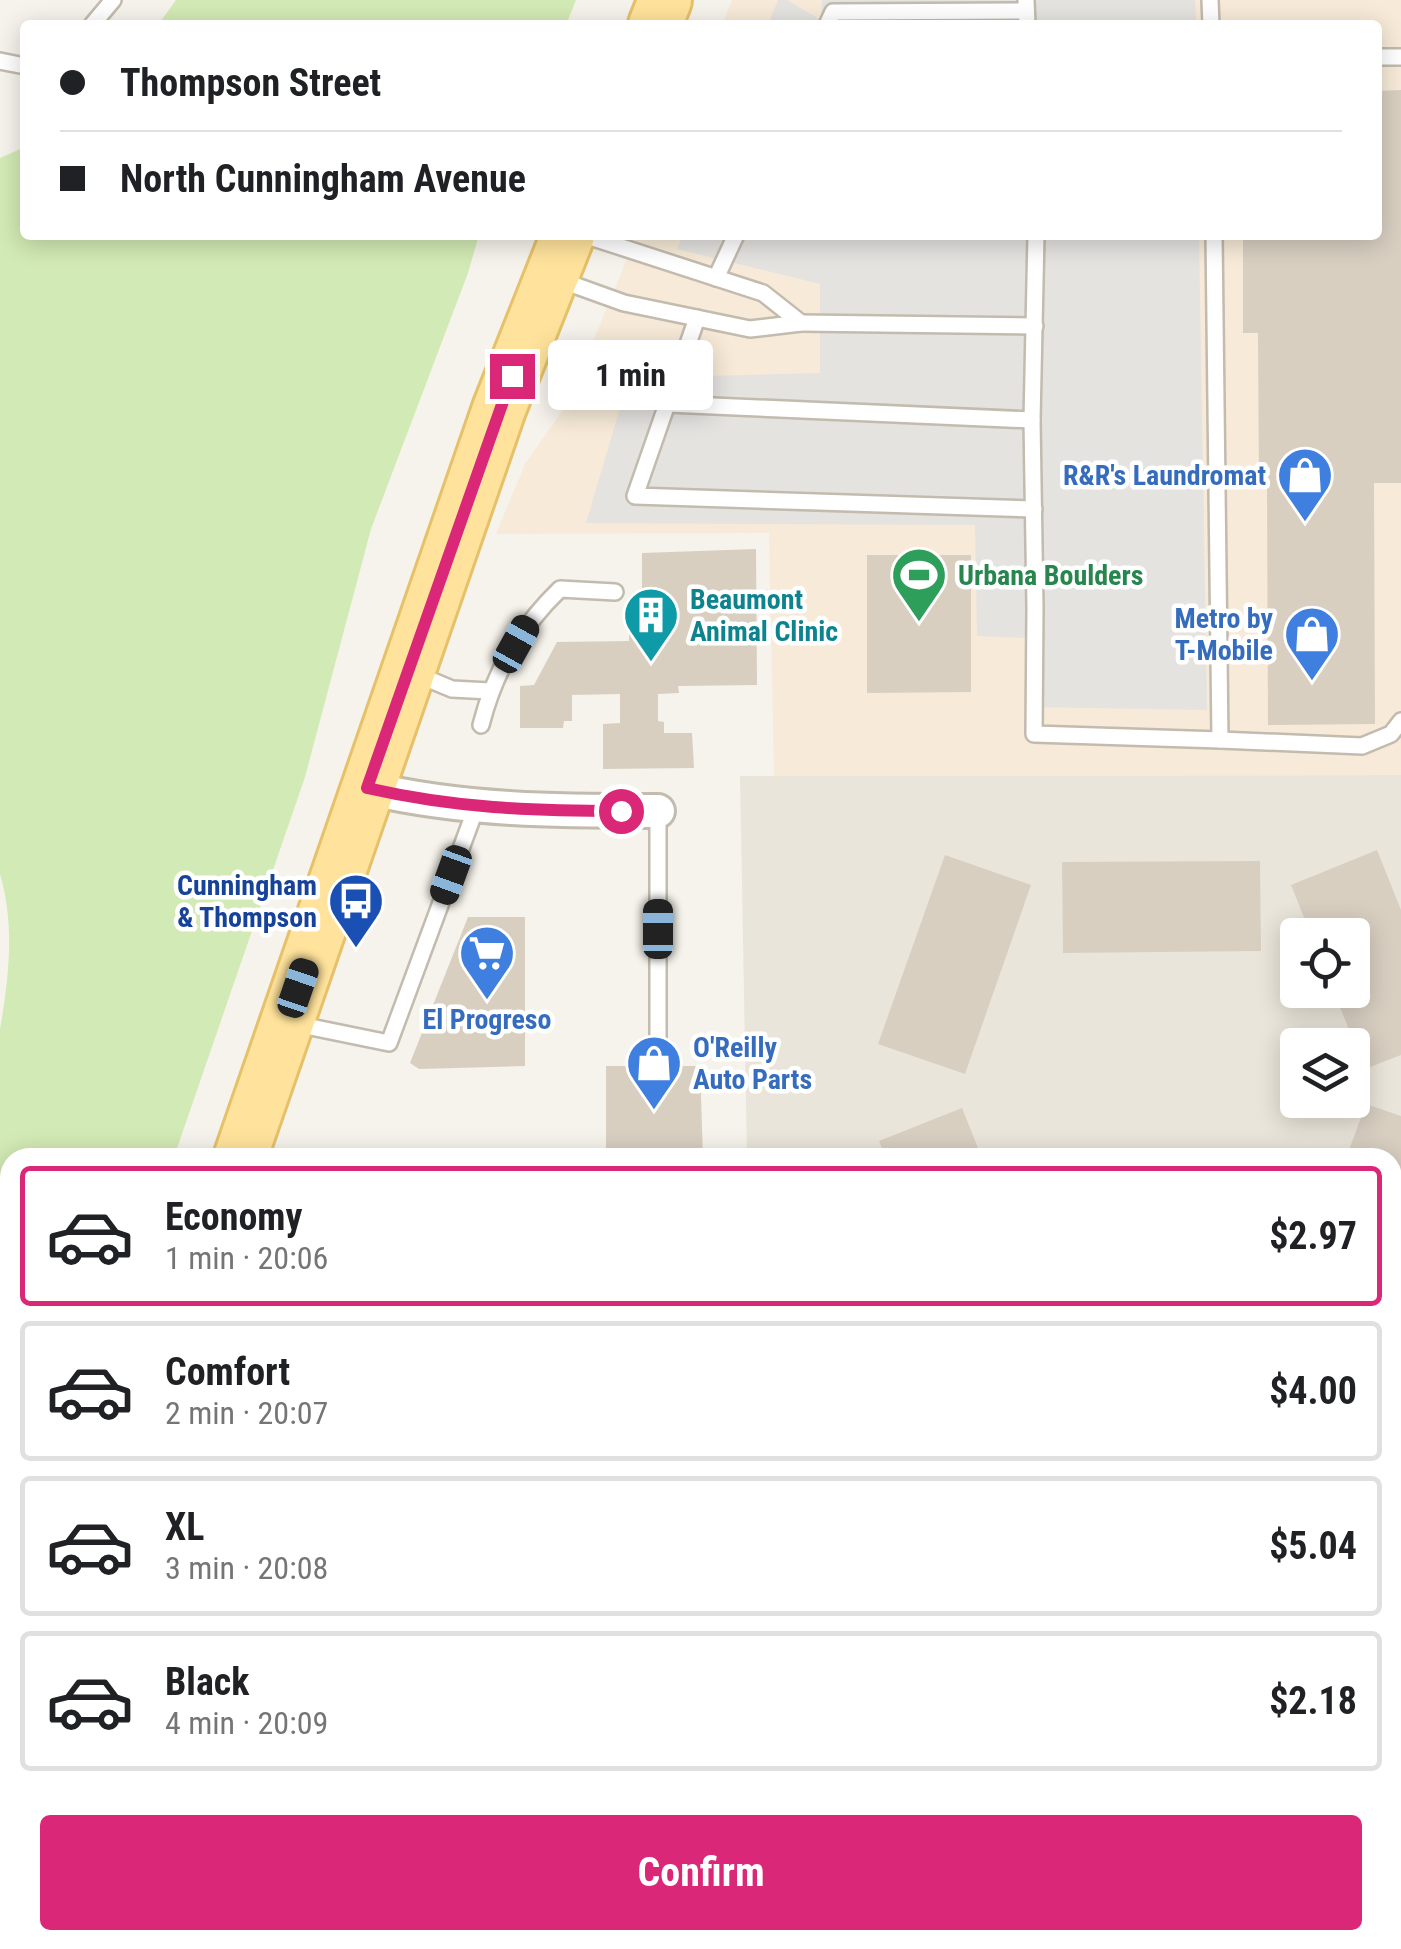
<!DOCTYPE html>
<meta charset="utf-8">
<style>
:root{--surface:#fff;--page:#f2f2f2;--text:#202124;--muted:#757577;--line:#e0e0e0;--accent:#db2777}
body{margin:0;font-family:"Roboto Condensed",sans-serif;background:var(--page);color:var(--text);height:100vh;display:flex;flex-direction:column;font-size:38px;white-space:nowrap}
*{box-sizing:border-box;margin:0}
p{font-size:32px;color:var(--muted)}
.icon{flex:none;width:55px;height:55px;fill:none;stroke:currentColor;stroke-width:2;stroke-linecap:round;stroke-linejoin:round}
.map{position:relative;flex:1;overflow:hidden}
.sheet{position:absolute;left:0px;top:1148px;width:1402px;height:802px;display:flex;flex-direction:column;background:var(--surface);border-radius:30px 30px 0 0;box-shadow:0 5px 25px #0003}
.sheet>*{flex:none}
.banner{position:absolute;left:20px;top:20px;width:1362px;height:220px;border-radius:10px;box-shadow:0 5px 25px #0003;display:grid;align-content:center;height:220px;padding:0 40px;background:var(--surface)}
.tools{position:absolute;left:1280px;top:918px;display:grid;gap:20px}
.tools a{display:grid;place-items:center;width:90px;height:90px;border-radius:10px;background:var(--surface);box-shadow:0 5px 25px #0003;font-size:50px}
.end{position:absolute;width:45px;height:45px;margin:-22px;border:12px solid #db2777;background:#fff;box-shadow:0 0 0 5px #fff}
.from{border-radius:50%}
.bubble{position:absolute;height:70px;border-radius:10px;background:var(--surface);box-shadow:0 5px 25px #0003;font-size:32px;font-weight:700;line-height:70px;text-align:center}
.car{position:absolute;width:30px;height:60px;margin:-30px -15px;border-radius:12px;box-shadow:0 0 8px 2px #0007;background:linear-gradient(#222 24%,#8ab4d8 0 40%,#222 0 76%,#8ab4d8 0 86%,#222 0)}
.banner b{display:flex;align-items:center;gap:35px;height:95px;font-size:38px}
.banner b+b{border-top:2px solid var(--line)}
.banner i{width:25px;height:25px;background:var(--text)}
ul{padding:18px 0 0;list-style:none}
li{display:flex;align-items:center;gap:30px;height:140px;margin:0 20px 15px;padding:0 20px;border:5px solid var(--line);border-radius:10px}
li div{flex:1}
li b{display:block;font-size:38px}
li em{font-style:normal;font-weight:700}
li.current{border-color:var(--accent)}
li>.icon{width:90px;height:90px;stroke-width:1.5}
.button{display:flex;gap:20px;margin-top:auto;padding:20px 40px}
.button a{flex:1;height:115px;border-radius:10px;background:var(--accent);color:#fff;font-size:40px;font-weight:700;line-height:115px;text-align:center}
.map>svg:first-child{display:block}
.residential{fill:#eae5da;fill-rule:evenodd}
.commercial{fill:#f7ead8}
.green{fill:#d2eab5}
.parking{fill:#e5e3e0}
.building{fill:#d8cfc1}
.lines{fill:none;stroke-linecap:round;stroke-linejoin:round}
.service-casing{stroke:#c2bbae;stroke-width:20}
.minor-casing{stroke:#c2bbae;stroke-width:38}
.primary-casing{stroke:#e6c16a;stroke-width:58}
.service{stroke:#fff;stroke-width:15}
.minor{stroke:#fff;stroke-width:32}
.primary{stroke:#ffe39c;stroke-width:52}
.route{stroke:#db2777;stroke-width:12}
.labels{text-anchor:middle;stroke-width:9;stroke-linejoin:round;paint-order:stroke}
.shop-label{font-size:28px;font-weight:bold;fill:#366cbe;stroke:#fff;text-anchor:end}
.leisure-label{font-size:28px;font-weight:bold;fill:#27864d;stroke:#fff;text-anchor:start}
.culture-label{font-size:28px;font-weight:bold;fill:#0d838f;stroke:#fff;text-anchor:start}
.transit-label{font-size:28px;font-weight:bold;fill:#164399;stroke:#fff;text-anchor:end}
</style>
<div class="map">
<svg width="1401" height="1949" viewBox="0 0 1401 1949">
<rect width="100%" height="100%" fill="#f6f3ec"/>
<path class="residential" d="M1401,775V1949H759V1940H1392V1158L747,1157L740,776ZM1298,935H1352V990H1298ZM1298,1045H1352V1100H1298Z"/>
<polygon class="commercial" points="732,0 1401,0 1401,775 774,776 769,533 496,534 525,464 567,404 637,235 1378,235 1378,25 722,25"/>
<g class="green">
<polygon points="176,0 576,0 566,25 158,25"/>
<path d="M25,147V235H479L468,273L371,529L305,777L174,1157L10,1158L9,1606L0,1601V1029C9,978 15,925 0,874V158Z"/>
</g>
<g class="parking">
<polygon points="778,0 787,0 821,20 822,0 1195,0 1196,25 768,25"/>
<polygon points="683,235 1199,235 1207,710 1026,707 1027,638 977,636 975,525 586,523 629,378 820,373 820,284 677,249"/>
</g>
<g class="building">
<polygon points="1401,90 1401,483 1374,483 1375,724 1268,725 1267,484 1259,485 1258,333 1243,333 1243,235 1378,235 1378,91"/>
<polygon points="756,549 757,685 678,686 679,693 658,694 658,721 664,722 664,733 692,733 694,768 603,769 603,724 620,723 620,694 572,695 572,721 564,721 563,728 520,728 520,686 534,685 557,642 629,641 629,620 637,620 636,601 642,601 642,553"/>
<polygon points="867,555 971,555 971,692 867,693"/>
<polygon points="1377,850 1401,910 1401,1055 1365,1069 1333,990 1352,990 1352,935 1311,935 1291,885"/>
<polygon points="945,855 1031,885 965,1074 878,1044"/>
<polygon points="1260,861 1261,951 1063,953 1062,862"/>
<polygon points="468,917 525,917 525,1066 419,1069 410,1063"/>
<polygon points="606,1066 700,1066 703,1158 606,1158"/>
<polygon points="1366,1104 1401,1116 1401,1269 1393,1291 1392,1158 1346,1158"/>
<polygon points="962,1108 982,1158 886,1158 879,1141"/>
<polygon points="1392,1524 1401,1545 1401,1702 1392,1705"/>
<polygon points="1392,1810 1401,1813 1401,1949 1315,1949 1318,1940 1392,1940"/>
<rect x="490" y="1940" width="63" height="9"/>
<polygon points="606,1940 667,1940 668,1949 606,1949"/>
<polygon points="921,1940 1019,1940 1023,1949 925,1949"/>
<polygon points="1278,1940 1278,1949 1079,1949 1079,1941"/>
</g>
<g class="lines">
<g class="service-casing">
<g id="service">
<polyline points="1026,0 1027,25"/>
<polyline points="1210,0 1211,25"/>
<polyline points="92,25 113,0"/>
<polyline points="827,25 833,12 1026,11"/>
<polyline points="1378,57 1401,57"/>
<polyline points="0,61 25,66"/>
<polyline points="1036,235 1032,420 1035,608 1034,734 1220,740 1214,235"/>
<polyline points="716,278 736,235"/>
<polyline points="560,280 624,303 750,329 801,323 763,293 584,235"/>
<polyline points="697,318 635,496 1034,509"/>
<polyline points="801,323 1035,326"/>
<polyline points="668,404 1032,420"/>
<polyline points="416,674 452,689 490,691"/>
<path d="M481,725C495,670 520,628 560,589L615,592"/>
<polyline points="1220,740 1362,746 1391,734 1401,721"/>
<polyline points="658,811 658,1047"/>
<polyline points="296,1024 389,1043 476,808"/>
<polyline points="0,1619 10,1622"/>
<polyline points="738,1949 738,1940"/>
</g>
</g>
<g class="minor-casing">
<path id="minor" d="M367,788C466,811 558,811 658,811"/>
</g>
<g class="primary-casing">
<g id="primary">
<polyline points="655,25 665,0"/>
<polyline points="240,1158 499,409 568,235"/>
<polyline points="0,1851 10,1822"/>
</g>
</g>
<use href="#service" class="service"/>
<use href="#minor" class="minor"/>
<use href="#primary" class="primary"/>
</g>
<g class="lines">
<path class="route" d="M512,376L367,788C455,808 531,811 621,811"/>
</g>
<defs>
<g id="shop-pin" transform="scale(2.875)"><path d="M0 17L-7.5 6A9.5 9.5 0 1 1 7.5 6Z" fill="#3f7fe0" stroke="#fff"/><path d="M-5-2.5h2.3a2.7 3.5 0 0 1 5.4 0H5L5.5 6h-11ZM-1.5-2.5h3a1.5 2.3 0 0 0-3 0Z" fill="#fff"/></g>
<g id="stadium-pin" transform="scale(2.875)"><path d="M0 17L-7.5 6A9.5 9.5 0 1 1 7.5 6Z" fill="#2e9e5b" stroke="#fff"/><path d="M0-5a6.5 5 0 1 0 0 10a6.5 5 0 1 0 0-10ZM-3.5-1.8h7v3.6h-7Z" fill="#fff"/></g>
<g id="building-pin" transform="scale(2.875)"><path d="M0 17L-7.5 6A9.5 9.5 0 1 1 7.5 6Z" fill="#0f9aa8" stroke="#fff"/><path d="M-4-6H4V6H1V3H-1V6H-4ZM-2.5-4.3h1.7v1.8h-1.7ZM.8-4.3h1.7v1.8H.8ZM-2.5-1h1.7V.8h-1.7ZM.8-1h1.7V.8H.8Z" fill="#fff"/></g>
<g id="bus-pin" transform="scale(2.875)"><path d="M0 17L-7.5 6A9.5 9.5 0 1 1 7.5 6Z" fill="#1a4fb4" stroke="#fff"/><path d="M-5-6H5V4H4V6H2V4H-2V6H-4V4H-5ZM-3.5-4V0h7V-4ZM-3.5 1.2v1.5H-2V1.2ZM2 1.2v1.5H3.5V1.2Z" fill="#fff"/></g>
<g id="supermarket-pin" transform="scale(2.875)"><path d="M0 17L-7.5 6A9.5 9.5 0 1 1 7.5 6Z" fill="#3f7fe0" stroke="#fff"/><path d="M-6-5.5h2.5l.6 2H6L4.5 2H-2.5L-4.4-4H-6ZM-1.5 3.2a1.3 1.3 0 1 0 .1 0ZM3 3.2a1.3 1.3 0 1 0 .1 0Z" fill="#fff"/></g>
</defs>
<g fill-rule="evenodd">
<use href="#shop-pin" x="1305" y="475"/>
<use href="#stadium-pin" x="919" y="575"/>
<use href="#building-pin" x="651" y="615"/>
<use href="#shop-pin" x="1312" y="634"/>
<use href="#bus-pin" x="356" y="901"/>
<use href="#supermarket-pin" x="487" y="953"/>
<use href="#shop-pin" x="654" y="1063"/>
</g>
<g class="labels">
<g class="shop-label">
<text x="1266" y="485">R&amp;R's Laundromat</text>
<text x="1273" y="628">Metro by<tspan x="1273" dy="32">T-Mobile</tspan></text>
<text x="487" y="1029" text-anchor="middle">El Progreso</text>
<text x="693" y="1057" text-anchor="start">O'Reilly<tspan x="693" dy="32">Auto Parts</tspan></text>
</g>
<g class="leisure-label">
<text x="958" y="585">Urbana Boulders</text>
</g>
<g class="culture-label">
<text x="690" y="609">Beaumont<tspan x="690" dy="32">Animal Clinic</tspan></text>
</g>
<g class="transit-label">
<text x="317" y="895">Cunningham<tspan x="317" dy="32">&amp; Thompson</tspan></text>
</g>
</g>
</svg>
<div class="tools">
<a><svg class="icon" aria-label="locate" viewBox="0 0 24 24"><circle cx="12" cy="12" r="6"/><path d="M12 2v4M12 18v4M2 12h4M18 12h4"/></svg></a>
<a><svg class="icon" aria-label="layers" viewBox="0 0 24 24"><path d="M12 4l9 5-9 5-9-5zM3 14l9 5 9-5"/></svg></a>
</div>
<i class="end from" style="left:621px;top:811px"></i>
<i class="end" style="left:512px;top:376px"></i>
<div class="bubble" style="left:548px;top:340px;width:165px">1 min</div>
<i class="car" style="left:516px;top:644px;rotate:29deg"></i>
<i class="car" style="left:451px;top:875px;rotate:200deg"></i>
<i class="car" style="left:658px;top:929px;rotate:0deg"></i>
<i class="car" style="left:298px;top:988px;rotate:19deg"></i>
<div class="banner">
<b><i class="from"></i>Thompson Street</b>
<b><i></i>North Cunningham Avenue</b>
</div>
<section class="sheet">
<ul>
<li class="current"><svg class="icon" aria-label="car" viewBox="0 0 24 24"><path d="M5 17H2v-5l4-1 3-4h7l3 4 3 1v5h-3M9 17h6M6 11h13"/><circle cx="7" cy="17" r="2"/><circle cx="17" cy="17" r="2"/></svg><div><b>Economy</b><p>1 min · 20:06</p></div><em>$2.97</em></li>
<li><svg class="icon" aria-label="car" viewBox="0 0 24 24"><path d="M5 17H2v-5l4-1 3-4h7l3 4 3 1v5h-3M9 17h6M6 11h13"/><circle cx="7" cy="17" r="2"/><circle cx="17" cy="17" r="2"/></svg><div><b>Comfort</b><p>2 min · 20:07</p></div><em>$4.00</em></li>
<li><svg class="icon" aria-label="car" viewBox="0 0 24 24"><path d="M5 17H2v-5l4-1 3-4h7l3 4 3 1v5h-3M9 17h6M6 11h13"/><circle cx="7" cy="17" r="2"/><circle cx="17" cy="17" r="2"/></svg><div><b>XL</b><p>3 min · 20:08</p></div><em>$5.04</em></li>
<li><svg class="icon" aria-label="car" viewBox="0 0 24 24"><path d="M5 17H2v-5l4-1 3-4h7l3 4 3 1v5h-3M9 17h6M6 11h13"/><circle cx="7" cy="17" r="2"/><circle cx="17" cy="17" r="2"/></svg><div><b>Black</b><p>4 min · 20:09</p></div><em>$2.18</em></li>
</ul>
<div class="button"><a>Confirm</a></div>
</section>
</div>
